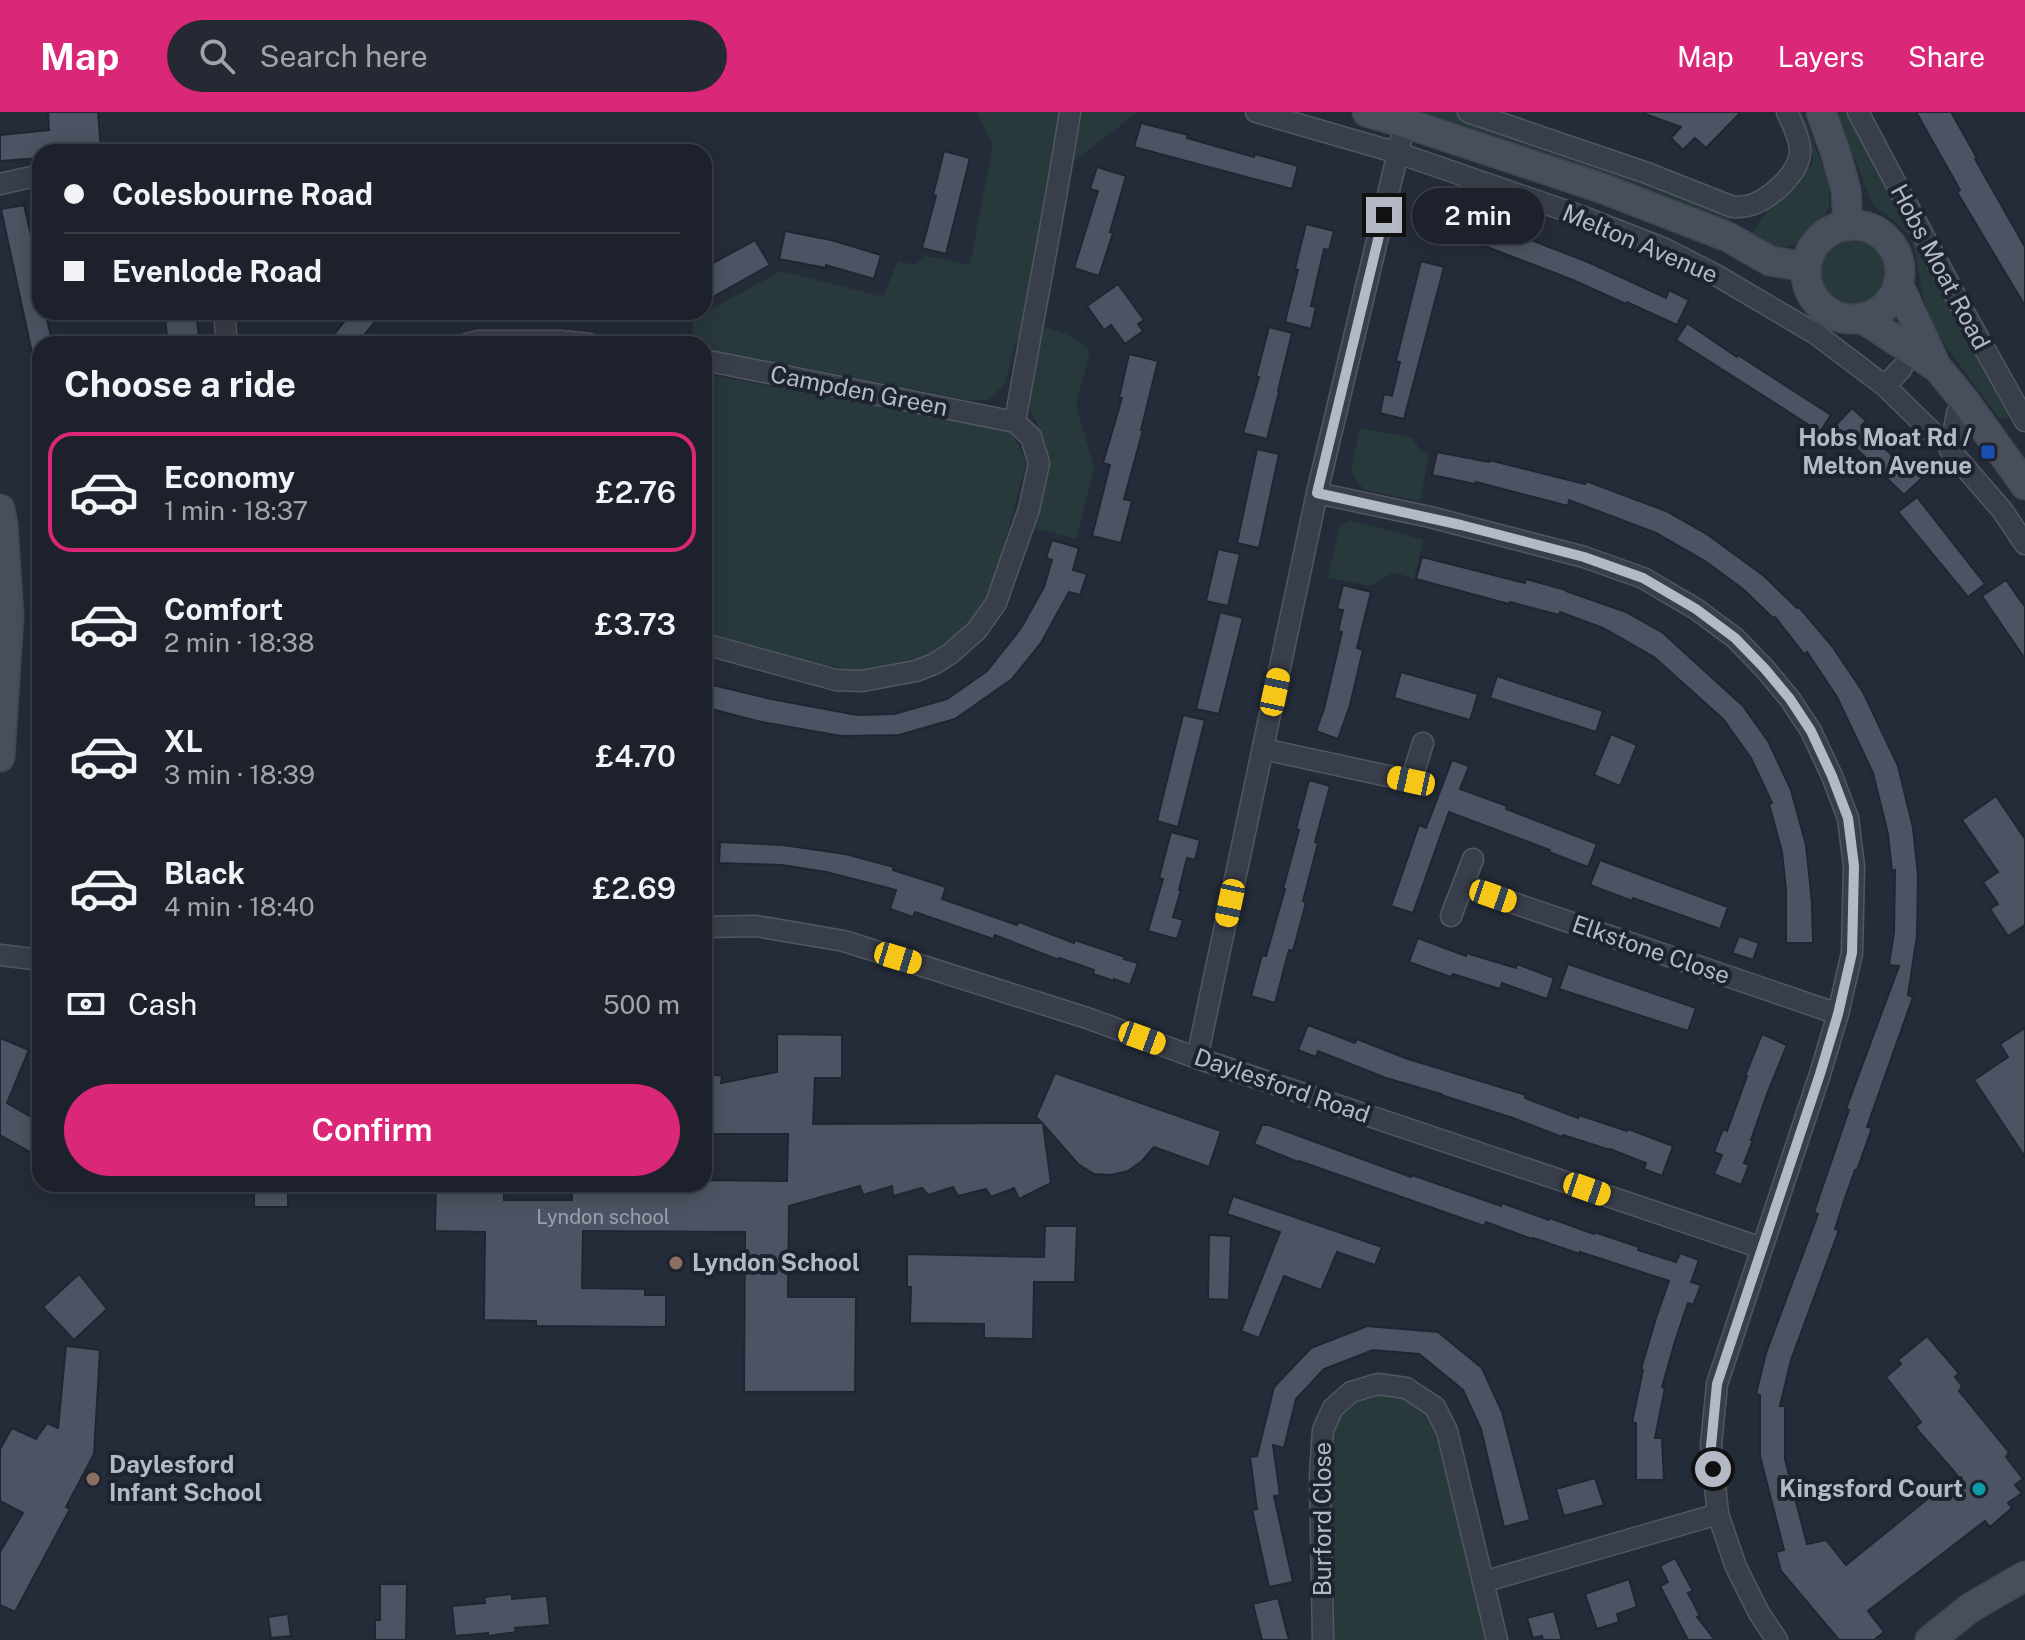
<!DOCTYPE html>
<meta charset="utf-8">
<style>
:root{--surface:#1c212b;--page:#252933;--text:#f1f3f6;--muted:#a0a3a9;--line:#3a3e47;--accent:#db2777}
body{margin:0;font-family:"Public Sans",sans-serif;background:var(--page);color:var(--text);height:100vh;display:flex;flex-direction:column;font-size:30px;white-space:nowrap}
*{box-sizing:border-box;margin:0}
p{font-size:26px;color:var(--muted)}
.icon{flex:none;width:44px;height:44px;fill:none;stroke:currentColor;stroke-width:2;stroke-linecap:round;stroke-linejoin:round}
.map{position:relative;flex:1;overflow:hidden}
.side{position:absolute;left:32px;top:224px;width:680px;height:856px;display:flex;flex-direction:column;background:var(--surface);border-radius:24px;box-shadow:0 4px 20px #0003,0 0 0 2px var(--line)}
.side>*{flex:none}
.banner{position:absolute;left:32px;top:32px;width:680px;height:176px;border-radius:24px;box-shadow:0 4px 20px #0003,0 0 0 2px var(--line);display:grid;align-content:center;height:176px;padding:0 32px;background:var(--surface)}
.end{position:absolute;width:36px;height:36px;margin:-18px;border:10px solid #b4bac5;background:#111;box-shadow:0 0 0 4px #111}
.from{border-radius:50%}
.bubble{position:absolute;height:56px;border-radius:28px;background:var(--surface);box-shadow:0 4px 20px #0003,0 0 0 2px var(--line);font-size:26px;font-weight:600;line-height:56px;text-align:center}
.car{position:absolute;width:24px;height:48px;margin:-24px -12px;border-radius:10px;box-shadow:0 0 6px 2px #0007;background:linear-gradient(#f5c518 24%,#345 0 40%,#f5c518 0 76%,#345 0 86%,#f5c518 0)}
.banner b{display:flex;align-items:center;gap:28px;height:76px;font-size:30px}
.banner b+b{border-top:2px solid var(--line)}
.banner i{width:20px;height:20px;background:var(--text)}
ul{padding:0;list-style:none}
li{display:flex;align-items:center;gap:24px;height:120px;margin:0 16px 12px;padding:0 16px;border:4px solid transparent;border-radius:24px}
li div{flex:1}
li b{display:block;font-size:30px}
li em{font-style:normal;font-weight:600}
li.active{border-color:var(--accent)}
li>.icon{width:72px;height:72px;stroke-width:1.5}
h2{padding:0 32px;font-size:36px;line-height:96px}
.pay{display:flex;align-items:center;gap:20px;height:88px;padding:0 32px;font-size:30px}
.pay p{margin-inline-start:auto}
.button{display:flex;gap:16px;margin-top:auto;padding:16px 32px}
.button a{flex:1;height:92px;border-radius:48px;background:var(--accent);color:#fff;font-size:32px;font-weight:600;line-height:92px;text-align:center}
header{display:flex;align-items:center;gap:48px;box-sizing:border-box;height:112px;padding:0 40px;background:var(--accent);color:#fff}
header strong{font-size:38px}
nav{display:flex;gap:44px;margin-inline-start:auto;font-size:28px}
.search{width:560px;height:72px;background:var(--page);display:flex;align-items:center;gap:20px;box-sizing:border-box;padding:0 28px;border-radius:44px;color:var(--muted);font-size:30px}
.map>svg:first-child{display:block}
.green{fill:#28393b}
.building{fill:#4c5463;stroke:#202631;stroke-width:2}
.lines{fill:none;stroke-linecap:round;stroke-linejoin:round}
.street-casing{stroke:#515762;stroke-width:23}
.secondary-casing{stroke:#424853;stroke-width:31}
.street{stroke:#393f4a;stroke-width:20}
.secondary{stroke:#474e5c;stroke-width:28}
.route{stroke:#b4bac5;stroke-width:10}
.transit-dot{fill:#1a4fb4;stroke:#1e242f;stroke-width:3}
.education-dot{fill:#8d6e63;stroke:#1e242f;stroke-width:3}
.culture-dot{fill:#0f9aa8;stroke:#1e242f;stroke-width:3}
.labels{text-anchor:middle;stroke-width:8;stroke-linejoin:round;paint-order:stroke}
.number-label{font-size:20px;fill:#9aa0ac}
.street-label{font-size:24px;fill:#b4bac5;stroke:#1e242f}
.poi-label{font-size:24px;font-weight:bold;fill:#b4bac5;stroke:#1e242f;text-anchor:end}
</style>
<header>
<strong>Map</strong>
<div class="search"><svg class="icon" aria-label="search" viewBox="0 0 24 24"><circle cx="10" cy="10" r="6"/><path d="M15 15l6 6"/></svg>Search here</div>
<nav><a>Map</a><a>Layers</a><a>Share</a></nav>
</header>
<div class="map">
<svg width="2025" height="1528" viewBox="0 0 2025 1528">
<rect width="100%" height="100%" fill="#252c39"/>
<g class="green">
<path d="M977,0H1138L1075,48L1038,213C1060,220 1072,222 1090,239L1076,293L1094,356L1076,427L1034,416L1047,367V334L1028,292L1036,235L1015,230L1006,270L989,288H970L704,239V232H692L693,207L781,159L883,185L898,149L915,153L926,144L970,153L993,33Z"/>
<polygon points="1411,0 1454,0 1517,20 1728,102 1731,109 1725,114 1491,23"/>
<polygon points="1795,0 1803,0 1829,73 1829,95 1820,112 1798,132 1775,137 1751,122 1768,98 1811,54 1813,45"/>
<polygon points="1837,0 1851,0 1891,77 1914,127 2010,296 2011,303 2005,307 1999,306 1935,219 1924,189 1915,141 1909,123 1891,106 1876,96 1869,84"/>
<circle cx="1856" cy="159" r="37"/>
<path d="M704,262L1005,316C1017,327 1021,337 1026,351L992,481L964,521L916,553L868,561L753,539L704,527Z"/>
<polygon points="1360,316 1412,326 1420,338 1429,342 1420,389 1364,378 1351,359"/>
<polygon points="1349,408 1423,428 1414,467 1394,460 1370,474 1328,466 1339,416"/>
<path d="M1377,1281C1394,1283 1415,1286 1426,1299C1433,1307 1437,1320 1441,1329L1489,1528H1332L1330,1342L1334,1312L1345,1297L1360,1286Z"/>
</g>
<g class="building">
<polygon points="48,0 98,0 101,40 40,40 40,46 0,49 0,23 49,18"/>
<polygon points="1645,0 1741,0 1706,36 1695,26 1683,38 1671,26 1681,15 1645,2"/>
<polygon points="1916,0 1951,0 1977,46 1975,47 2025,135 2025,194 1957,80 1960,78"/>
<polygon points="1141,11 1188,23 1187,26 1254,45 1255,42 1298,54 1292,77 1134,35"/>
<polygon points="944,39 970,46 946,142 922,136 936,84 933,83"/>
<polygon points="1097,55 1126,64 1110,120 1113,121 1099,164 1074,156 1098,79 1090,77"/>
<polygon points="24,93 40,162 40,200 45,200 53,232 40,232 40,241 32,241 1,97"/>
<polygon points="1484,103 1504,111 1502,117 1588,150 1666,186 1669,178 1689,188 1677,213 1627,190 1626,192 1573,168 1474,130"/>
<polygon points="1306,112 1334,119 1329,138 1324,137 1311,194 1316,195 1311,217 1285,210 1298,158 1295,157"/>
<polygon points="785,119 831,128 881,143 874,167 826,153 826,156 779,147"/>
<polygon points="755,128 770,153 704,190 704,156"/>
<polygon points="1421,149 1444,155 1404,307 1380,301 1384,282 1392,284 1400,250 1396,249"/>
<polygon points="1118,172 1144,208 1138,212 1143,219 1125,232 1111,213 1104,218 1087,194"/>
<polygon points="352,200 383,200 357,232 326,232"/>
<polygon points="196,201 200,232 168,232 165,205"/>
<polygon points="1687,211 1737,245 1738,243 1831,303 1820,320 1676,228"/>
<polygon points="1269,215 1292,221 1278,279 1279,280 1267,327 1243,321 1259,265 1256,265"/>
<polygon points="1129,242 1158,249 1141,318 1143,318 1124,387 1132,389 1121,431 1092,424 1110,353 1103,351 1122,286 1119,286"/>
<polygon points="1852,296 1866,309 1861,314 1904,355 1909,351 1923,365 1904,383 1834,315"/>
<polygon points="1257,337 1279,342 1259,436 1237,431"/>
<polygon points="1437,340 1489,350 1489,348 1585,372 1586,369 1666,399 1708,423 1764,464 1797,496 1799,495 1832,534 1863,580 1898,654 1913,716 1918,763 1917,824 1908,883 1913,885 1867,1015 1872,1016 1857,1058 1855,1058 1845,1086 1835,1117 1839,1118 1791,1248 1780,1294 1785,1294 1785,1347 1807,1432 1826,1428 1846,1453 1957,1363 1915,1315 1921,1310 1886,1265 1901,1252 1898,1248 1927,1224 1959,1261 1955,1265 1962,1274 1959,1279 2009,1340 2006,1345 2023,1367 2015,1373 2022,1381 2008,1391 2012,1396 1990,1415 1985,1409 1868,1499 1884,1520 1874,1528 1839,1528 1781,1459 1776,1440 1784,1438 1760,1344 1760,1283 1756,1282 1766,1241 1818,1102 1814,1100 1849,998 1846,997 1899,854 1889,853 1894,820 1895,758 1892,759 1888,722 1873,661 1837,585 1807,540 1804,542 1775,505 1773,506 1743,477 1705,449 1656,421 1569,388 1568,394 1476,370 1475,372 1432,363"/>
<polygon points="1917,385 1985,472 1968,485 1898,400"/>
<polygon points="1052,428 1079,436 1073,458 1087,462 1080,483 1069,480 1041,531 1012,567 955,607 899,623 841,624 757,609 704,595 704,571 771,587 857,603 894,602 947,587 987,559 1021,516 1044,475 1052,448 1046,446"/>
<polygon points="1218,437 1240,442 1228,494 1206,489"/>
<polygon points="1422,445 1525,471 1526,467 1566,478 1566,479 1626,500 1663,521 1743,594 1768,629 1791,678 1806,733 1812,791 1813,831 1786,831 1786,778 1782,740 1769,692 1772,691 1751,646 1723,607 1654,545 1603,516 1560,500 1559,503 1510,490 1509,492 1416,467"/>
<polygon points="2006,468 2025,495 2025,547 1982,484"/>
<polygon points="1343,473 1371,480 1357,536 1363,538 1350,593 1338,627 1316,619 1324,597 1342,520 1338,519 1343,498 1337,497"/>
<polygon points="1220,500 1243,506 1219,602 1196,597"/>
<polygon points="1401,560 1478,582 1470,608 1394,586"/>
<polygon points="1497,564 1603,599 1596,620 1490,586"/>
<polygon points="1183,603 1205,608 1178,715 1157,709"/>
<polygon points="1611,622 1637,633 1620,674 1594,663"/>
<polygon points="1452,648 1469,654 1460,677 1507,694 1506,697 1597,732 1588,755 1549,740 1550,738 1449,700 1413,801 1391,794 1419,713 1426,716"/>
<polygon points="1309,668 1330,674 1315,730 1318,731 1303,789 1306,791 1293,839 1289,838 1275,891 1251,884 1262,843 1266,844 1285,777 1283,777 1299,718 1296,717"/>
<polygon points="1996,684 2025,727 2025,813 2008,824 1990,797 1998,792 1983,770 1998,760 1962,708"/>
<polygon points="1171,720 1200,728 1195,748 1187,746 1179,778 1181,778 1173,805 1183,808 1177,827 1148,819 1163,767 1159,766"/>
<polygon points="720,730 783,733 845,742 894,755 893,758 946,775 942,787 1017,813 1019,810 1074,831 1075,828 1125,845 1124,847 1138,851 1130,873 1114,867 1114,869 1093,862 1094,858 1059,846 1059,848 995,823 993,827 915,800 913,805 890,797 896,778 826,760 782,753 719,751"/>
<polygon points="1600,748 1728,795 1720,817 1633,786 1632,789 1590,773"/>
<polygon points="1739,824 1759,831 1753,848 1732,841"/>
<polygon points="1418,826 1466,844 1466,841 1516,856 1517,852 1554,866 1547,887 1502,871 1500,877 1453,862 1451,865 1409,850"/>
<polygon points="1568,852 1696,896 1688,919 1559,877"/>
<polygon points="1308,913 1355,931 1357,927 1405,946 1526,983 1525,986 1578,1006 1579,1003 1627,1019 1628,1017 1673,1034 1662,1064 1644,1057 1646,1051 1610,1037 1610,1038 1563,1023 1562,1025 1513,1006 1441,983 1441,982 1386,966 1318,939 1316,945 1298,938"/>
<polygon points="2025,916 2025,1045 1974,968 2008,945 2000,932"/>
<polygon points="777,922 842,923 842,966 815,966 813,1012 1042,1011 1036,1005 1055,961 1221,1019 1209,1055 1154,1035 1142,1049 1128,1059 1111,1063 1094,1062 1078,1052 1043,1012 1051,1071 1019,1087 1014,1076 991,1085 986,1077 958,1084 953,1075 928,1083 922,1076 893,1084 892,1074 863,1083 860,1074 789,1094 788,1185 856,1185 855,1280 744,1280 745,1120 583,1119 582,1176 645,1177 645,1183 666,1183 666,1215 536,1214 536,1209 484,1208 485,1120 435,1119 436,1072 504,1072 504,1088 572,1088 572,1072 704,1072 704,1068 787,1069 788,1022 704,1022 704,961 722,964 721,971 777,960"/>
<polygon points="1762,922 1787,933 1767,982 1751,1028 1753,1028 1744,1051 1749,1053 1741,1073 1714,1062 1722,1043 1714,1040 1723,1017 1727,1019 1747,964 1745,964"/>
<polygon points="0,926 29,938 7,991 40,1010 40,1027 32,1041 0,1023"/>
<polygon points="1262,1013 1269,1013 1411,1065 1412,1063 1501,1094 1502,1091 1549,1108 1550,1106 1594,1122 1594,1120 1639,1135 1638,1138 1676,1150 1680,1141 1699,1148 1691,1170 1701,1173 1693,1193 1688,1191 1676,1226 1662,1275 1665,1276 1655,1326 1662,1326 1664,1368 1636,1368 1636,1311 1632,1310 1643,1258 1641,1257 1656,1206 1669,1169 1580,1140 1580,1142 1533,1126 1532,1127 1486,1110 1484,1114 1299,1049 1298,1050 1254,1032"/>
<rect x="254" y="1072" width="34" height="23"/>
<polygon points="1233,1084 1382,1135 1375,1153 1337,1140 1321,1178 1284,1164 1259,1226 1241,1219 1280,1120 1227,1102"/>
<polygon points="1045,1114 1077,1114 1075,1170 1034,1170 1033,1227 984,1226 984,1212 910,1211 911,1175 907,1175 907,1142 1044,1145"/>
<polygon points="1209,1123 1231,1124 1229,1188 1208,1187"/>
<polygon points="79,1162 107,1197 74,1228 43,1195"/>
<polygon points="1367,1214 1438,1220 1482,1256 1502,1300 1530,1408 1504,1415 1481,1317 1463,1278 1419,1242 1373,1238 1324,1257 1296,1287 1284,1336 1273,1333 1280,1383 1274,1384 1293,1470 1269,1475 1252,1398 1257,1397 1250,1345 1257,1344 1274,1275 1311,1236"/>
<polygon points="66,1234 100,1238 94,1342 66,1395 70,1397 15,1500 0,1493 0,1440 23,1401 0,1389 0,1337 12,1316 36,1327 47,1311 58,1316"/>
<polygon points="1595,1366 1604,1393 1564,1404 1556,1377"/>
<polygon points="1675,1446 1693,1479 1688,1481 1700,1504 1697,1505 1715,1528 1688,1528 1660,1474 1668,1470 1660,1454"/>
<polygon points="1629,1467 1637,1495 1617,1502 1619,1510 1597,1517 1585,1482"/>
<polygon points="380,1472 407,1472 406,1528 375,1528 375,1508 380,1508"/>
<polygon points="512,1482 512,1487 547,1484 550,1513 515,1516 516,1520 488,1524 488,1521 455,1524 452,1494 485,1491 484,1485"/>
<polygon points="1278,1486 1289,1528 1262,1528 1253,1492"/>
<polygon points="1554,1499 1562,1528 1543,1528 1542,1524 1533,1526 1527,1506"/>
<polygon points="288,1502 291,1524 271,1526 268,1505"/>
</g>
<g class="lines">
<g class="street-casing">
<g id="street">
<polyline points="1256,0 1398,41 1581,104 1663,136 1716,163 1816,222 1885,274 1902,256"/>
<path d="M1468,0L1647,61L1733,95C1737,95 1742,95 1746,94C1767,91 1802,60 1800,37C1799,24 1792,11 1787,0"/>
<polyline points="1858,0 1964,200 2025,309"/>
<polyline points="0,72 40,63"/>
<polyline points="224,200 227,232"/>
<polyline points="467,232 478,229 560,229 589,232"/>
<polyline points="704,248 1015,310 1031,325 1039,351 1029,397 996,491 977,518 950,542 934,552 916,559 862,569 836,568 704,532"/>
<polyline points="1885,274 1934,322"/>
<polyline points="1964,288 1957,302 1950,338 2002,398 2025,432"/>
<path d="M1015,310C1033,206 1054,104 1070,0"/>
<polyline points="1317,381 1430,405 1584,445 1643,466 1696,497 1735,526 1765,557 1790,587 1811,619 1832,664 1848,706 1854,754 1852,841 1838,902 1820,962 1717,1272 1711,1334 1718,1402 1736,1455 1759,1501 1777,1528"/>
<polyline points="1263,637 1411,669 1423,631"/>
<polyline points="1464,774 1838,902"/>
<polyline points="1451,804 1473,747"/>
<polyline points="704,815 756,814 844,829 1087,906 1197,946 1762,1136"/>
<polyline points="0,843 40,848"/>
<polyline points="1197,946 1317,381 1405,11"/>
<polyline points="1483,1470 1718,1402"/>
<polyline points="1323,1528 1320,1364 1323,1318 1333,1296 1351,1280 1378,1272 1406,1276 1435,1295 1447,1319 1497,1528"/>
</g>
</g>
<g class="secondary-casing">
<g id="secondary">
<polyline points="1367,0 1405,11 1601,76 1728,125 1770,149 1806,155"/>
<polyline points="1821,0 1836,42 1846,78 1848,114"/>
<circle cx="1853" cy="160" r="47"/>
<polyline points="1898,172 1936,254 1964,288 2025,373"/>
<polyline points="1862,206 1935,254"/>
<polyline points="0,397 3,412 9,504 0,645"/>
<polyline points="1930,1528 1970,1496 2025,1464"/>
</g>
</g>
<use href="#street" class="street"/>
<use href="#secondary" class="secondary"/>
</g>
<g class="lines">
<polyline class="route" points="1384,103 1317,381 1461,413 1584,445 1643,466 1696,497 1735,526 1765,557 1790,587 1811,619 1832,664 1848,706 1854,754 1852,841 1838,902 1820,962 1717,1272 1711,1334 1713,1357"/>
</g>
<rect class="transit-dot" x="1980" y="332" width="16" height="16" rx="4"/>
<g class="education-dot">
<circle cx="676" cy="1151" r="8"/>
<circle cx="93" cy="1367" r="8"/>
</g>
<circle class="culture-dot" cx="1979" cy="1377" r="8"/>
<g class="labels">
<g class="number-label">
<text x="603" y="1112">Lyndon school</text>
</g>
<g class="street-label">
<text transform="translate(1640 132) rotate(23)" y="8">Melton Avenue</text>
<text transform="translate(1940 155) rotate(62)" y="8">Hobs Moat Road</text>
<text transform="translate(859 279) rotate(11)" y="8">Campden Green</text>
<text transform="translate(1651 838) rotate(19)" y="8">Elkstone Close</text>
<text transform="translate(1282 974) rotate(19)" y="8">Daylesford Road</text>
<text transform="translate(1323 1407) rotate(-90)" y="8">Burford Close</text>
</g>
<g class="poi-label">
<text x="1972" y="334">Hobs Moat Rd /<tspan x="1972" dy="28">Melton Avenue</tspan></text>
<text x="692" y="1159" text-anchor="start">Lyndon School</text>
<text x="109" y="1361" text-anchor="start">Daylesford<tspan x="109" dy="28">Infant School</tspan></text>
<text x="1963" y="1385">Kingsford Court</text>
</g>
</g>
</svg>
<i class="end from" style="left:1713px;top:1357px"></i>
<i class="end" style="left:1384px;top:103px"></i>
<div class="bubble" style="left:1412px;top:76px;width:132px">2 min</div>
<i class="car" style="left:1275px;top:580px;rotate:12deg"></i>
<i class="car" style="left:1411px;top:669px;rotate:282deg"></i>
<i class="car" style="left:1493px;top:784px;rotate:109deg"></i>
<i class="car" style="left:1230px;top:791px;rotate:192deg"></i>
<i class="car" style="left:898px;top:846px;rotate:107deg"></i>
<i class="car" style="left:1142px;top:926px;rotate:110deg"></i>
<i class="car" style="left:1587px;top:1077px;rotate:109deg"></i>
<div class="banner">
<b><i class="from"></i>Colesbourne Road</b>
<b><i></i>Evenlode Road</b>
</div>
<section class="side">
<h2>Choose a ride</h2>
<ul>
<li class="active"><svg class="icon" aria-label="car" viewBox="0 0 24 24"><path d="M5 17H2v-5l4-1 3-4h7l3 4 3 1v5h-3M9 17h6M6 11h13"/><circle cx="7" cy="17" r="2"/><circle cx="17" cy="17" r="2"/></svg><div><b>Economy</b><p>1 min · 18:37</p></div><em>£2.76</em></li>
<li><svg class="icon" aria-label="car" viewBox="0 0 24 24"><path d="M5 17H2v-5l4-1 3-4h7l3 4 3 1v5h-3M9 17h6M6 11h13"/><circle cx="7" cy="17" r="2"/><circle cx="17" cy="17" r="2"/></svg><div><b>Comfort</b><p>2 min · 18:38</p></div><em>£3.73</em></li>
<li><svg class="icon" aria-label="car" viewBox="0 0 24 24"><path d="M5 17H2v-5l4-1 3-4h7l3 4 3 1v5h-3M9 17h6M6 11h13"/><circle cx="7" cy="17" r="2"/><circle cx="17" cy="17" r="2"/></svg><div><b>XL</b><p>3 min · 18:39</p></div><em>£4.70</em></li>
<li><svg class="icon" aria-label="car" viewBox="0 0 24 24"><path d="M5 17H2v-5l4-1 3-4h7l3 4 3 1v5h-3M9 17h6M6 11h13"/><circle cx="7" cy="17" r="2"/><circle cx="17" cy="17" r="2"/></svg><div><b>Black</b><p>4 min · 18:40</p></div><em>£2.69</em></li>
</ul>
<div class="pay"><svg class="icon" aria-label="cash" viewBox="0 0 24 24"><path d="M3 7h18v10H3z"/><circle cx="12" cy="12" r="2"/></svg>Cash<p>500 m</p></div>
<div class="button"><a>Confirm</a></div>
</section>
</div>
